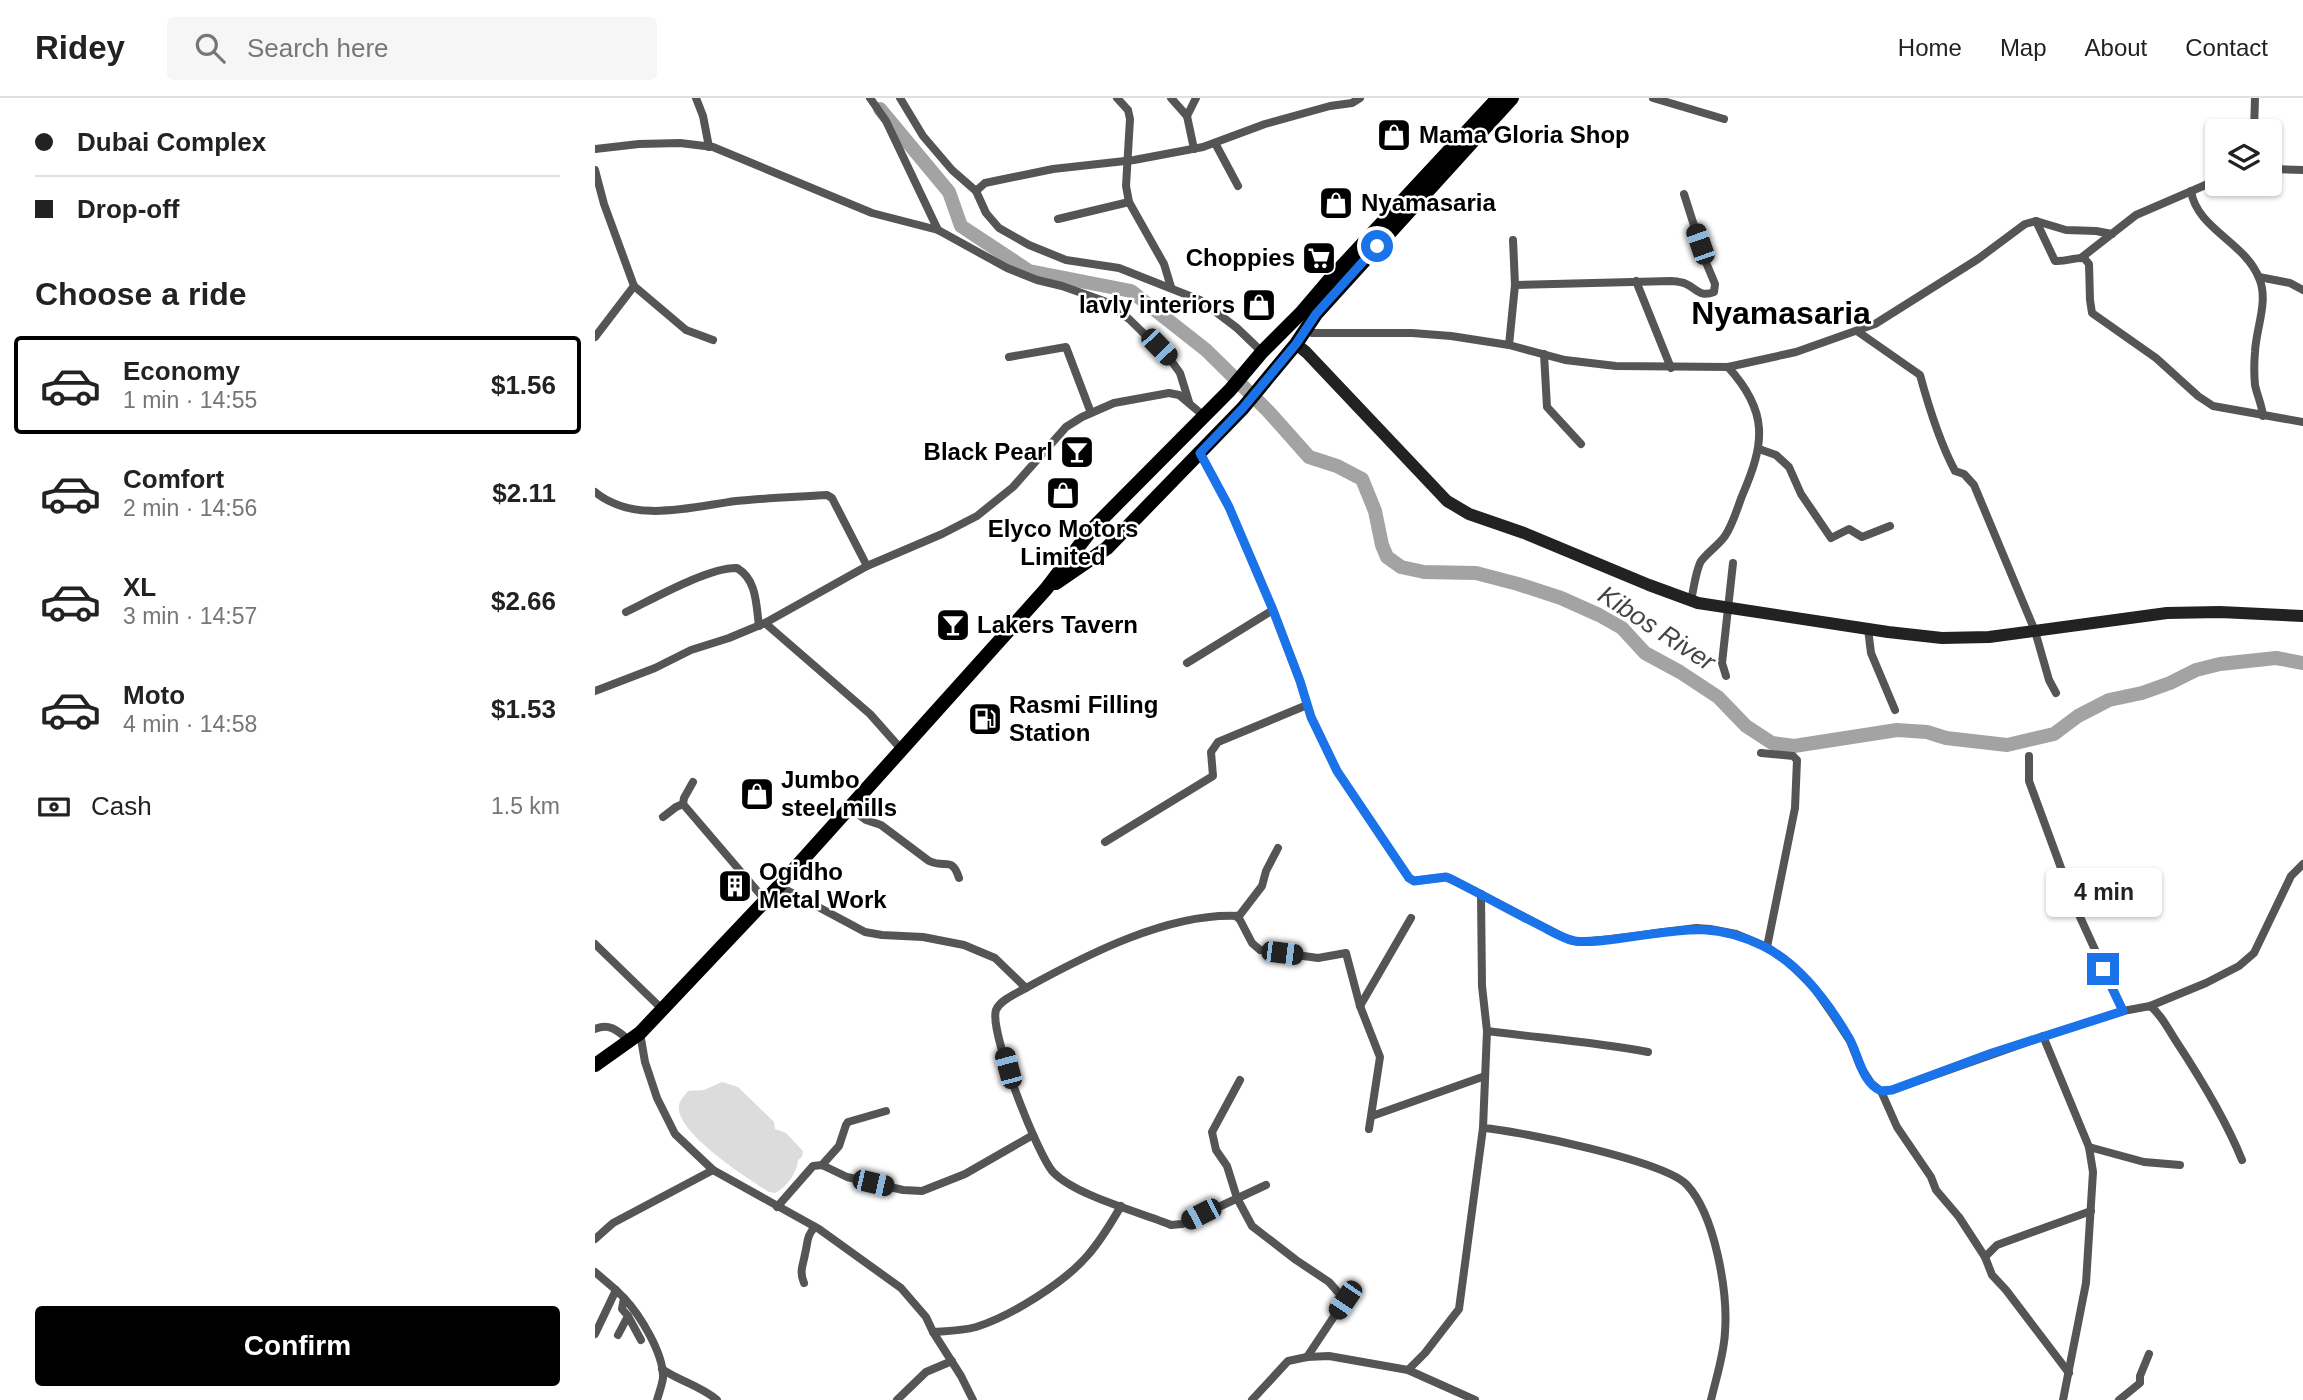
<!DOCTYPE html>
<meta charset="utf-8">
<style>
:root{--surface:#fff;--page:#f6f6f6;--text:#222;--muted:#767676;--line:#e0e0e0;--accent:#000}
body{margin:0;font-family:Helvetica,sans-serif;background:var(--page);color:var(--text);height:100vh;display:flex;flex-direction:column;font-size:26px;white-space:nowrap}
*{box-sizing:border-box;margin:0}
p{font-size:23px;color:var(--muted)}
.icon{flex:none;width:38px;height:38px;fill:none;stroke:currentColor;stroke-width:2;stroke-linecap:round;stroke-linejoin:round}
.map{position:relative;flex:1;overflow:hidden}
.panel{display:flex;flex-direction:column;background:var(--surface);width:595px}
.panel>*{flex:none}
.guide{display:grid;align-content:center;height:154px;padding:0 35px;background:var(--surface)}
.buttons{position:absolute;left:1610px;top:21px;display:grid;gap:14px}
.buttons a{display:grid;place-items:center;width:77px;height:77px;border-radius:7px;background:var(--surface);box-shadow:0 2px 5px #0004;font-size:35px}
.end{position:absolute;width:32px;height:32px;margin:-16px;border:9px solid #1a73e8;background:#fff;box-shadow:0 0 0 4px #fff}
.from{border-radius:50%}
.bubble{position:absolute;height:49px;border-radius:7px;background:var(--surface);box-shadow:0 2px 5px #0004;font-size:23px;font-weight:800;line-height:49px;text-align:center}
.car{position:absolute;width:21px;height:42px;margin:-21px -10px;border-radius:9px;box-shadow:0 0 5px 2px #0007;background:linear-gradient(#222 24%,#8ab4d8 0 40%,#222 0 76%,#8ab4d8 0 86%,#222 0)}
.guide b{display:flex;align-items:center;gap:24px;height:66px;font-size:26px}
.guide b+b{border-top:2px solid var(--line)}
.guide i{width:18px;height:18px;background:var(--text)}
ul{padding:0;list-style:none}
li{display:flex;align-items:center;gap:21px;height:98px;margin:0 14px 10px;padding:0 21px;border:4px solid transparent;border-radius:7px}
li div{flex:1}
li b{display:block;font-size:26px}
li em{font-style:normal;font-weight:800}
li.on{border-color:var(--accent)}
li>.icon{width:63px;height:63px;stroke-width:1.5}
h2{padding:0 35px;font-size:32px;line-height:84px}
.pay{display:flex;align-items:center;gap:18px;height:77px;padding:0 35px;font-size:26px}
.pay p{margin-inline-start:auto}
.cta{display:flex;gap:14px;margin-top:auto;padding:14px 35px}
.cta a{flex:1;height:80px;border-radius:7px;background:var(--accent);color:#fff;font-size:28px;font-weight:800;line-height:80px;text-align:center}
header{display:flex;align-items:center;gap:42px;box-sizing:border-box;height:98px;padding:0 35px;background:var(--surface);border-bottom:2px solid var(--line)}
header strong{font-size:33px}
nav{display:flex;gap:38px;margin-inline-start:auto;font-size:24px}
.search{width:490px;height:63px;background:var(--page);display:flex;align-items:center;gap:18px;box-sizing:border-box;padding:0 24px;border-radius:7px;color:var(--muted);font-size:26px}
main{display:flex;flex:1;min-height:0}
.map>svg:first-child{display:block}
.green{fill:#dcdcdc}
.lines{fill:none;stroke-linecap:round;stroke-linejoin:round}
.river{stroke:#a3a3a3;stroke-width:14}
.minor{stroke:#555;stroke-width:8}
.secondary{stroke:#222;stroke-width:12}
.trunk{stroke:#000;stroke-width:14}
.route{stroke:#1a73e8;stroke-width:9}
.labels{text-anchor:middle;stroke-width:5;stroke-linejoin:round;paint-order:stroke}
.poi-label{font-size:24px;font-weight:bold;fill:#000;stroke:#fff;text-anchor:start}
.water-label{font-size:26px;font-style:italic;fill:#444;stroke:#fff}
.district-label{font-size:32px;font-weight:bold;fill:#000;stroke:#fff}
</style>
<header>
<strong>Ridey</strong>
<div class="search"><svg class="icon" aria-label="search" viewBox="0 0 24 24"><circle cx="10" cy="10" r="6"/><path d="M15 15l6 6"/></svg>Search here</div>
<nav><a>Home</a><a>Map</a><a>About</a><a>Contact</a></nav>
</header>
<main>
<section class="panel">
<div class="guide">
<b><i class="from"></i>Dubai Complex</b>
<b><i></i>Drop-off</b>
</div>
<h2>Choose a ride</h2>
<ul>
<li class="on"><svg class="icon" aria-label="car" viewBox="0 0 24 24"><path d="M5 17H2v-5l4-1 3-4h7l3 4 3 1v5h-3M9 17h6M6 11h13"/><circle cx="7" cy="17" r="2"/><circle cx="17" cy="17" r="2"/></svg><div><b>Economy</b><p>1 min · 14:55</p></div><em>$1.56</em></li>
<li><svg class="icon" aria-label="car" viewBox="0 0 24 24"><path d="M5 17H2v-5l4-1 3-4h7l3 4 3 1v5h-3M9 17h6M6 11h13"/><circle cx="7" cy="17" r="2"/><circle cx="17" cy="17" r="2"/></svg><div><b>Comfort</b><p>2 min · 14:56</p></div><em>$2.11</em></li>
<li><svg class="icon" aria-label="car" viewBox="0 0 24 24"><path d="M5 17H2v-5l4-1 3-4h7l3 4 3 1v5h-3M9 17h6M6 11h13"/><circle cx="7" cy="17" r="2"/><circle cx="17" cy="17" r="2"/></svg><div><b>XL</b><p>3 min · 14:57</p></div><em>$2.66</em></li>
<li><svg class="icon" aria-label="car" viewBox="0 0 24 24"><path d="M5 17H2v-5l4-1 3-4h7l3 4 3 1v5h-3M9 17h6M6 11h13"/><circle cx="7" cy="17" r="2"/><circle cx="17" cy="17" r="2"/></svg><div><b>Moto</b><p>4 min · 14:58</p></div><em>$1.53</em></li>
</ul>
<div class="pay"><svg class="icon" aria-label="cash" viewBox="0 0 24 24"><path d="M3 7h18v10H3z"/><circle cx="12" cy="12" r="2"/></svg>Cash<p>1.5 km</p></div>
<div class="cta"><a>Confirm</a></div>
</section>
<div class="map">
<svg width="1708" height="1302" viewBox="0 0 1708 1302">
<rect width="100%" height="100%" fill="#fff"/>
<path class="green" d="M127,984L143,989L179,1024L180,1031L191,1035L208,1053L207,1059L203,1062C202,1075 192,1089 180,1095L174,1094C154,1081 79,1034 84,1007C85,1002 90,997 93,993L109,992Z"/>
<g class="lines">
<polyline class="river" points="285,11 354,94 366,128 434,173 536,193 611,252 673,313 714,359 742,368 767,381 780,413 787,447 792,459 806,469 829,474 881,475 923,486 966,500 1004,517 1027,530 1050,555 1085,574 1123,599 1151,628 1177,645 1199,648 1302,632 1332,634 1351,640 1412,647 1459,636 1483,618 1514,602 1547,595 1575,585 1601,572 1625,566 1681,560 1708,565"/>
<g class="minor">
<polyline points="101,0 108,18 114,49"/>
<polyline points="275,0 291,23 343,132"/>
<polyline points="305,0 328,38 357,72 381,93 391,115 404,130 434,147 471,162 524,170 605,202 642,230 667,254"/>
<polyline points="522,0 533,12 535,21 531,88 534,104 569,166 576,189"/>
<polyline points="576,0 592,18 599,51"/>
<polyline points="1058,0 1129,21"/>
<polyline points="592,18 601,0"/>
<polyline points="1659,33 1660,0"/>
<polyline points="620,45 643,88"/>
<polyline points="0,51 44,46 85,45 118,49 277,115 343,132 412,170 442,182 467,188 509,203 534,221 575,261 585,275 594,304"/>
<polyline points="1675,71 1708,72"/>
<polyline points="0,72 9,106 39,188 0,239"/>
<polyline points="381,93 390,85 458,71 539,62 608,49 670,26 735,8 757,5 765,0"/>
<path d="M1596,93C1602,131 1650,144 1664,180C1674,203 1661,230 1660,254C1659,265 1659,276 1660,287C1662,297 1667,307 1668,318"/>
<polyline points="463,121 534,104"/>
<polyline points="1441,123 1471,132 1501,133 1517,136"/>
<polyline points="1486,160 1541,117 1622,82"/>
<polyline points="1664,179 1695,185 1708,192"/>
<polyline points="1041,183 1076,270"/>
<path d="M920,187L1076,183C1081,183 1085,184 1089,185C1102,190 1104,200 1119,194L1120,186L1110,162L1089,96"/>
<polyline points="39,188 91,232 118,242"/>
<path d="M1262,233L1325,277C1334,310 1344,343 1360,373L1369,376L1379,387L1440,533L1454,582L1461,595"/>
<path d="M717,235H817L856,238L914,247L970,262L1021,268L1133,269L1201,254L1280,226L1383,161L1430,126L1441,123L1460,163C1471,164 1480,159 1489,160L1494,166L1495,202L1497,215L1561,260L1603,298L1618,308L1708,324"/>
<polyline points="914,247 920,187 918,142"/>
<polyline points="949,256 952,309 986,346"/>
<polyline points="414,259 471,249 496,315"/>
<polyline points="1164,351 1181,357 1194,369 1206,396 1236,440 1254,431 1267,439 1295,428"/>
<polyline points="605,355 634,409 678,512 705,583 716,619 742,673 814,780 819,783 851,779 856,781 974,842 985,844 1016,841 1101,830 1115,831 1141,836 1172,849 1193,864 1217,887 1238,917 1255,943 1265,968 1276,985 1286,993 1302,1029 1336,1079 1341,1092 1364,1119 1390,1159 1397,1177 1411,1192 1474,1275"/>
<path d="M0,394C39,426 96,409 141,403C171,400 202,399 232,397L237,400L272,468"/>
<path d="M1096,502C1099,490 1100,477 1105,465C1108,458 1124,447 1130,438C1138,426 1142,411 1147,398C1170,345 1174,314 1133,269"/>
<path d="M31,514C58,501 114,469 142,470C162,482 161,506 164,528"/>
<polyline points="170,525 275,616 306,651"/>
<polyline points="1273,531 1276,555 1300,612"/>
<polyline points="592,565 678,512"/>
<polyline points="1131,578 1127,565 1138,465"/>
<polyline points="0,593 60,570 96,552 134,540 170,525 272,468 347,436 382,418 418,389 471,329 487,319 519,305 574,295 584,297 609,318"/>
<polyline points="1166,655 1198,658 1202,662 1200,710 1172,849"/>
<polyline points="1434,658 1434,683 1480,808 1528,913"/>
<polyline points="98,684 89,700 88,706 170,802"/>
<path d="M255,710L271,722L286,727L334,763C351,771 357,758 364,780"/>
<polyline points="68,719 81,709 88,706"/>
<polyline points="510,744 618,678 616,654 623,644 712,607"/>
<path d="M184,788L270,834L287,837L328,839L369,847L400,860L431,890C491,857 574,814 644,818L667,788L671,773L683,750"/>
<path d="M886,796L887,888L892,933L888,1030C925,1033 1070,1063 1092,1087C1120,1117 1133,1194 1130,1234C1129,1257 1121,1280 1116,1302"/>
<polyline points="641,818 645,822 657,845 665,852 723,860 751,855 765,908 785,959 774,1031"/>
<polyline points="0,846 68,912"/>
<path d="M431,890C422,895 405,902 401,912C394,933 442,1056 458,1074C481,1098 545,1114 576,1127L587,1126L671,1087"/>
<polyline points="765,908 816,820"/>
<polyline points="1555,908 1611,885 1644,868 1659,855 1696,778 1708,766"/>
<path d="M0,931C15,924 24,934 35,943"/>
<path d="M892,933C946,940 1000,944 1053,954"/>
<polyline points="45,935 50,964 62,1000 80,1036 118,1072 224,1131 306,1190 331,1219 338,1234 366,1278 378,1302"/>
<polyline points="1448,938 1494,1049 1498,1074 1491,1185 1468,1302"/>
<polyline points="645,982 617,1034 621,1052 632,1068 642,1100 657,1128 701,1162 734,1184 750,1202 712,1259"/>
<path d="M1286,993L1297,992L1441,941L1528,913L1555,908C1566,916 1573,931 1581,943C1606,981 1630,1020 1647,1062"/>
<polyline points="777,1018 890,978"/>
<polyline points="1494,1049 1549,1064 1585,1067"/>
<polyline points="227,1067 244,1048 251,1027 253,1024 291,1013"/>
<polyline points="182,1109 218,1068 227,1067 252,1079 308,1092 327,1093 370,1076 438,1037"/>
<polyline points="0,1141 18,1125 118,1072"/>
<polyline points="1390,1159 1402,1147 1496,1113"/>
<polyline points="0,1174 21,1192"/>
<path d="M209,1185C204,1173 208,1168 210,1156C213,1145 211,1138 220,1129"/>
<path d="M29,1200C45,1217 69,1256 68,1280C67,1287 64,1295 62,1302"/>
<polyline points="33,1218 46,1242"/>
<path d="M338,1234C352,1233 367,1233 381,1229C416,1218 469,1185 493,1157C507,1141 516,1125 526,1108"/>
<polyline points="0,1236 21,1192 29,1200 27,1211 33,1218 23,1237"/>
<path d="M67,1271C84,1283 106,1288 122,1302"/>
<polyline points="813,1272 830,1255 864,1211 888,1030"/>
<polyline points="302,1302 331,1274 357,1263"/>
<polyline points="657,1302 693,1263 712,1259 734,1258 813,1272 880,1302"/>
<polyline points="1524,1302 1545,1285 1545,1278 1554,1256"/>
</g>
<polyline class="secondary" points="701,246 711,254 852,403 874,416 929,435 1054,487 1103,505 1293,534 1347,540 1394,539 1572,515 1625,514 1708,518"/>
<g class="trunk">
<polyline points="461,485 512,450 648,310 701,246 721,216 917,0"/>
<polyline points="0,967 45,935 184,788 451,491 497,431 635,292 667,254 706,215 735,181 903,0"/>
</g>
</g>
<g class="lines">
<path class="route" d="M782,148L721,216L701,246L648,310L605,355L634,409L678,512L705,583L716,619L742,673L814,780L819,783L851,779L856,781C886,796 916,813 946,828C956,833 968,841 980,843C995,845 1013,842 1028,840C1083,833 1115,822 1168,848C1205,866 1234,906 1254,940C1264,957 1266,984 1286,993L1297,992L1397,955L1528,913L1508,871"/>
</g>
<defs>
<g id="shop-square" transform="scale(1.75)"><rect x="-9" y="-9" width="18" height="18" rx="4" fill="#000" stroke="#fff"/><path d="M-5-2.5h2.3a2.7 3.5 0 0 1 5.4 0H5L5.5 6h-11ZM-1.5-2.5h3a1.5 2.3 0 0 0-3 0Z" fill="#fff"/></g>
<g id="supermarket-square" transform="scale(1.75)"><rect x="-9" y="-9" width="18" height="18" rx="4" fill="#000" stroke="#fff"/><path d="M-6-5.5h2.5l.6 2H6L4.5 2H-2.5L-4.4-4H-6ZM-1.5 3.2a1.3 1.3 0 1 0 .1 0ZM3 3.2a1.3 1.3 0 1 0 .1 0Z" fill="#fff"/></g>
<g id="bar-square" transform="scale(1.75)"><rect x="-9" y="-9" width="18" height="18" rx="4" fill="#000" stroke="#fff"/><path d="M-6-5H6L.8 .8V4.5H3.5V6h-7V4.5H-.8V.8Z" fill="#fff"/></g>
<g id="fuel-square" transform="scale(1.75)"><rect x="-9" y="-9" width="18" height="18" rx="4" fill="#000" stroke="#fff"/><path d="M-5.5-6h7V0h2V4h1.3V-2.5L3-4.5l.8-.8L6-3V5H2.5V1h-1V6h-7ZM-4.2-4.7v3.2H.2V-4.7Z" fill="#fff"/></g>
<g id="building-square" transform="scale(1.75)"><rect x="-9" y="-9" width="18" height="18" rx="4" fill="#000" stroke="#fff"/><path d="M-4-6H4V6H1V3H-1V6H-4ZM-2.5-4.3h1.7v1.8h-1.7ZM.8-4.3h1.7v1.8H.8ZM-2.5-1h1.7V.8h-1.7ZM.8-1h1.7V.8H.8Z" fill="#fff"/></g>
</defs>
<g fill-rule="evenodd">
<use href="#shop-square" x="799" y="37"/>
<use href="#shop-square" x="741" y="105"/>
<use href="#supermarket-square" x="724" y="160"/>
<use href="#shop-square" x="664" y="207"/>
<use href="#bar-square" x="482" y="354"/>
<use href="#shop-square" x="468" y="395"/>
<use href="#bar-square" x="358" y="527"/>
<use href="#fuel-square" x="390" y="621"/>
<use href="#shop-square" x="162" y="696"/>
<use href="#building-square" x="140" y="788"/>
</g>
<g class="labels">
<g class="poi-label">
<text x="824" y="45">Mama Gloria Shop</text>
<text x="766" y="113">Nyamasaria</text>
<text x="700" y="168" text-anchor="end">Choppies</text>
<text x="640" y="215" text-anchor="end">lavly interiors</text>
<text x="458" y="362" text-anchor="end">Black Pearl</text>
<text x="468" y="439" text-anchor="middle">Elyco Motors<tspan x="468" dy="28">Limited</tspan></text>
<text x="382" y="535">Lakers Tavern</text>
<text x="414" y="615">Rasmi Filling<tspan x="414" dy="28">Station</tspan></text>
<text x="186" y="690">Jumbo<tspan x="186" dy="28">steel mills</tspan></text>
<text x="164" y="782">Ogidho<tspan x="164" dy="28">Metal Work</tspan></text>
</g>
<g class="water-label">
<text transform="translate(1062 530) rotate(33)" y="9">Kibos River</text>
</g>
<g class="district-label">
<text x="1186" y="226">Nyamasaria</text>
</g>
</g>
</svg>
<div class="buttons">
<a><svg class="icon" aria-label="layers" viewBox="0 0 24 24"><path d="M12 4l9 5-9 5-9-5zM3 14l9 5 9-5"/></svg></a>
</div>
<i class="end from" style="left:782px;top:148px"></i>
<i class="end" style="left:1508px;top:871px"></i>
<div class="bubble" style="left:1451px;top:770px;width:116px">4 min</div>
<i class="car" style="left:1105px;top:146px;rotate:341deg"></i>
<i class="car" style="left:564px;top:249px;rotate:136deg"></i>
<i class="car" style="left:687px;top:855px;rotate:97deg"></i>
<i class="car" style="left:413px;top:970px;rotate:345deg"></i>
<i class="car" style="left:278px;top:1085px;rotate:103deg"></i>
<i class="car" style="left:606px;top:1116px;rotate:243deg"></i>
<i class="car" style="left:750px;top:1202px;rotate:214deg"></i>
</div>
</main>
